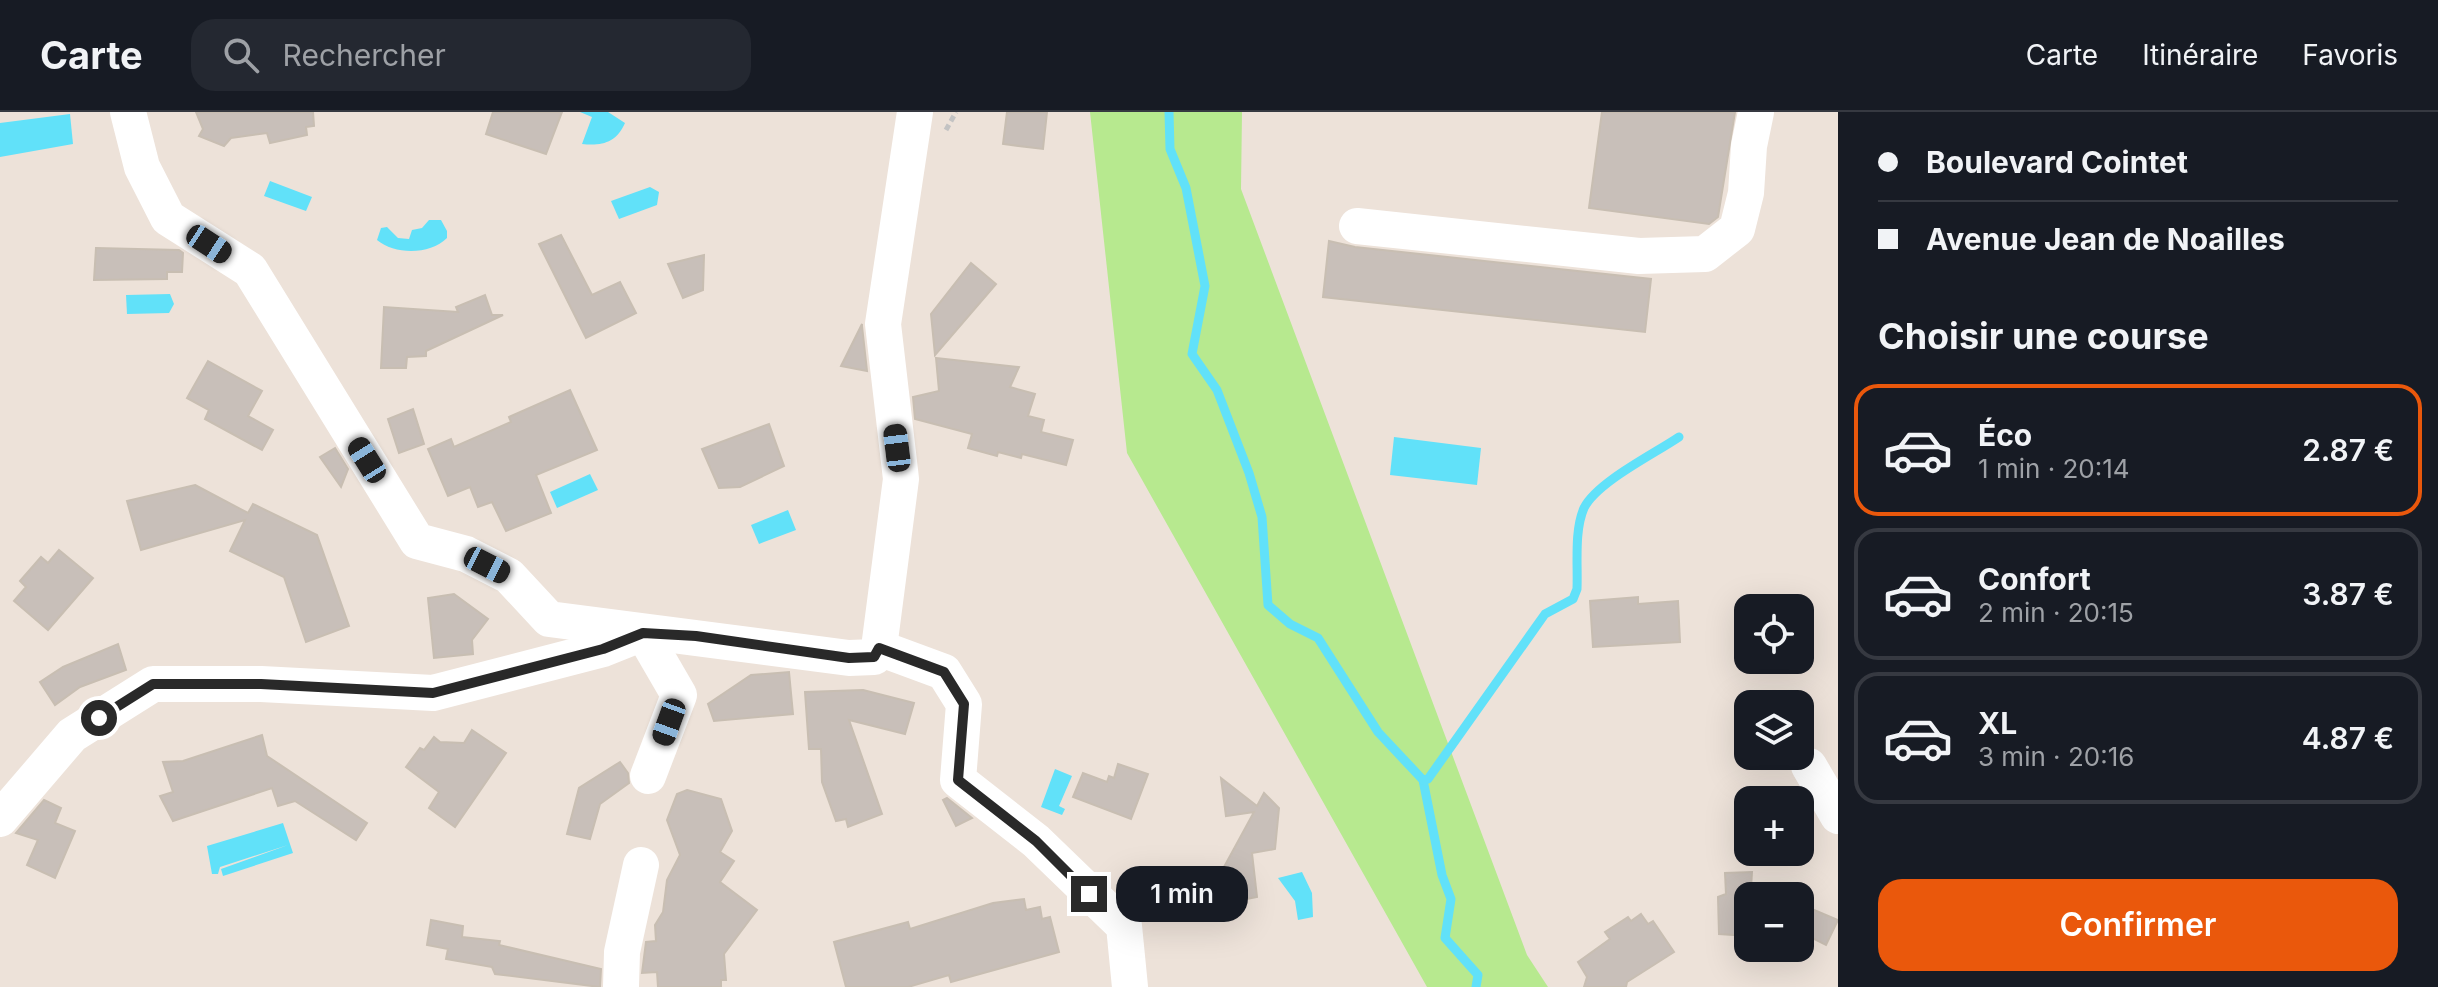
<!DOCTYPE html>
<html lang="fr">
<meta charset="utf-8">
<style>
:root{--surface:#171b24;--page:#242831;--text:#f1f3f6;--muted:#9ea1a6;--line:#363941;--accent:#ea580c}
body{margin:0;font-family:Inter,sans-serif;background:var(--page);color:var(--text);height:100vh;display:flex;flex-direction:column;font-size:30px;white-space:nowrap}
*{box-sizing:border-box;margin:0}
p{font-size:26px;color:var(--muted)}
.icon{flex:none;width:44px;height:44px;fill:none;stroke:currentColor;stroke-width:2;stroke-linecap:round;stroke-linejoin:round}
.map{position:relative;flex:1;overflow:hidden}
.details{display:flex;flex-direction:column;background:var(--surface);width:600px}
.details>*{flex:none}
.guide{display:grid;align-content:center;height:176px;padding:0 40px;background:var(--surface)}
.buttons{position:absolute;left:1734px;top:482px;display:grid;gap:16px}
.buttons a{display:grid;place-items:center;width:80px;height:80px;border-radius:16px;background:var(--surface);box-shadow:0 8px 32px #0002;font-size:40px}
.end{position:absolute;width:36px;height:36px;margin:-18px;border:10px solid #292929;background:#fff;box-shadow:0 0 0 4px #fff}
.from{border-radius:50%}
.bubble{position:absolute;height:56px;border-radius:24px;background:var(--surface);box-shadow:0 8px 32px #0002;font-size:26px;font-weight:600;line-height:56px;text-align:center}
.car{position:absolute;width:24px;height:48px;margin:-24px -12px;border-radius:10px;box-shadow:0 0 6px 2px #0007;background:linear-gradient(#222 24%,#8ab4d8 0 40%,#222 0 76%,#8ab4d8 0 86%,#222 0)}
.guide b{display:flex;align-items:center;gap:28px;height:76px;font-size:30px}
.guide b+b{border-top:2px solid var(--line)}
.guide i{width:20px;height:20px;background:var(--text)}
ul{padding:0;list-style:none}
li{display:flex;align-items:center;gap:24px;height:132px;margin:0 16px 12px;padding:0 24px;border:4px solid var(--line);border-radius:24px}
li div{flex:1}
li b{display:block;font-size:30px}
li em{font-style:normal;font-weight:600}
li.active{border-color:var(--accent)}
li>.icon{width:72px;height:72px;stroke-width:1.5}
h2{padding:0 40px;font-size:36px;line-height:96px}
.cta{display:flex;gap:16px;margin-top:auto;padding:16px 40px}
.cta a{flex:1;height:92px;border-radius:24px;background:var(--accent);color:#fff;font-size:32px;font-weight:600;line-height:92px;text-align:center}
header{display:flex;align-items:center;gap:48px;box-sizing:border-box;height:112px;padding:0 40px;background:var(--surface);border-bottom:2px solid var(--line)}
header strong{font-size:38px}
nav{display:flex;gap:44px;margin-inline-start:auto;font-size:28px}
.search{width:560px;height:72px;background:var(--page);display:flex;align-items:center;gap:20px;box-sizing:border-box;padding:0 28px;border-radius:24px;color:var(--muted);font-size:30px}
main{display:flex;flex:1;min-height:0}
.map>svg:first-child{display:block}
.green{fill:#b7e98f}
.water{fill:#61e1f9}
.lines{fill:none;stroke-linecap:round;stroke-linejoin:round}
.stream{stroke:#61e1f9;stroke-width:9}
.building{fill:#c8bfb9;stroke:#c8beb2;stroke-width:2}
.path{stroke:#c3c3c3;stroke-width:5;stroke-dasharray:6 4;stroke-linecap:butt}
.minor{stroke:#fff;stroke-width:36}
.route{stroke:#292929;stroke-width:10}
</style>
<header>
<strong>Carte</strong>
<div class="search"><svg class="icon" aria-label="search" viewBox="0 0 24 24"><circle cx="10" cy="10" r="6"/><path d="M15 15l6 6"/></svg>Rechercher</div>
<nav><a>Carte</a><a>Itinéraire</a><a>Favoris</a></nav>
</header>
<main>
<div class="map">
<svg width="1838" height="875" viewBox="0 0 1838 875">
<rect width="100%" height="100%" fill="#ede2d9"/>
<polygon class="green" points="1090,0 1242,0 1241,77 1527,843 1548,875 1427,875 1127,341"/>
<g class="water">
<path d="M580,0H608L625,11C616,31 602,34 582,32L592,5Z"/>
<polygon points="70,2 73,32 0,45 0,11"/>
<polygon points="270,69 312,85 306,99 264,84"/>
<polygon points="650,75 659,80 657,93 619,107 611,89"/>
<path d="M429,108H441L447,119V126C430,143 395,143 377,128L381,116L387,115L398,126L409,127L412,118L422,116Z"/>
<polygon points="170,182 174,192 169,201 127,202 126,183"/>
<polygon points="1394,325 1481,336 1477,373 1390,363"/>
<polygon points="590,362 598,378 557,396 550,380"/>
<polygon points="788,398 796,418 759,432 751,413"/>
<polygon points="1055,657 1072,664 1059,694 1065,697 1062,703 1041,695"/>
<polygon points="283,711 293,741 223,764 221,757 288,733 220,755 218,762 212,762 207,734"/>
<polygon points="1302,760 1312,781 1313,805 1298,808 1295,789 1278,766"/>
</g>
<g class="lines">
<g class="stream">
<polyline points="1169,0 1170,37 1186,76 1205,174 1192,242 1217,278 1249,361 1262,405 1268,493 1290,512 1318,526 1378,620 1423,668 1442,763 1451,787 1445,826 1478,863 1476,875"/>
<path d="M1423,668L1428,667L1545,502L1573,487L1577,477C1578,452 1574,419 1584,396C1597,370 1654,342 1679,325"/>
</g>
</g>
<g class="building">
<polygon points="196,0 313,0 314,14 306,15 307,23 270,31 267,21 231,26 224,34 199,24 203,17"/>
<polygon points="493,0 562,0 546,42 486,22"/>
<polygon points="1007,0 1047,0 1043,37 1003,32"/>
<polygon points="1602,0 1735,0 1718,105 1709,112 1589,96"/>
<polygon points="561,123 592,183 620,170 636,201 586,226 539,132"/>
<polygon points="1329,129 1355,135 1651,167 1645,220 1323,185"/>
<polygon points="96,136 179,138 183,141 182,160 167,160 167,167 94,168"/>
<polygon points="704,143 703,178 683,186 668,152"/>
<polygon points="971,151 996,172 935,243 931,202"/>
<polygon points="485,183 492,203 503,203 426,239 426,244 407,245 406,256 381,256 384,195 458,200 456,195"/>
<polygon points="862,212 862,214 867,259 841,254"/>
<polygon points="936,246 1019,255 1010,275 1035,282 1028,304 1044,308 1041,320 1073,328 1066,353 1022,342 1021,346 998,340 997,344 968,336 972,322 915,307 913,285 939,279"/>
<polygon points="208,249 262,279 248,304 273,318 262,338 205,307 209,298 187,286"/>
<polygon points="570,278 597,338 536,363 551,401 506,419 492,390 478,395 470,375 448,384 428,337 451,327 454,335 511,310 509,305"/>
<polygon points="413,297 424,332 399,341 388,307"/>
<polygon points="769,312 784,354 740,375 719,376 702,337"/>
<polygon points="335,336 348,357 341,375 320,345"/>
<polygon points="195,373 248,401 253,392 317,423 349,514 306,530 284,465 230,439 245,408 141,438 127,389"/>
<polygon points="59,438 93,466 48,518 14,489 26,475 20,469 41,445 48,451"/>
<polygon points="454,482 488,507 472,528 473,542 434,546 428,486"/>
<polygon points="1638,485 1638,492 1678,489 1680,530 1593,535 1590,489"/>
<polygon points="118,532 126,558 80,575 55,593 40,570 63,555"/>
<polygon points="789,560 793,602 714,609 708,592 751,563"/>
<polygon points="863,578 914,591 905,622 849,608 882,702 848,715 846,707 836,709 822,670 821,637 809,637 805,580"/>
<polygon points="472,618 506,641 455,715 429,696 439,680 406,655 420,636 424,638 434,625 440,630 464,631"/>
<polygon points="262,623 267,644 367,711 356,728 295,689 278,694 272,676 173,709 160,684 173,680 163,650 183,649"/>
<polygon points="620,650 628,661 629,671 600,692 590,727 567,722 579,676"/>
<polygon points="1118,652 1148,662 1131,707 1073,685 1083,661 1107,670 1109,664 1114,666"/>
<polygon points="1221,666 1257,694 1264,681 1279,696 1275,737 1252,741 1257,785 1191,798 1184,763 1224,755 1254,700 1226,704"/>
<polygon points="687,678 721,687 732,719 720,740 734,749 720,770 757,798 724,842 726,868 721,868 721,875 658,875 657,860 642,861 646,830 656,829 655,813 663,800 667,768 680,743 667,708 677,682"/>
<polygon points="947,686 972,706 956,714 943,688"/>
<polygon points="44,688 61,696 55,711 75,719 55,766 27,753 38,728 16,721"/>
<polygon points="1752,760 1748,824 1719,822 1718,785 1726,782 1725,761"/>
<polygon points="1024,787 1026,798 1040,795 1042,807 1050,805 1059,840 951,870 949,863 908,875 846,875 834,830 908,810 910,817 993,791"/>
<polygon points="1800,792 1838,808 1826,833 1800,820"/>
<polygon points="1641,802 1648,812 1653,809 1674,840 1627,870 1626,875 1584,875 1587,865 1578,850 1610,827 1605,820 1628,805 1631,809"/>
<polygon points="431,808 463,814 462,825 500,829 499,833 601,857 600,875 495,862 492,855 446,847 448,837 427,833"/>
</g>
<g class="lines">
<polyline class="path" points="946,18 956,0"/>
<g class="minor">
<polyline points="128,0 142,55 168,106 250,158 417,429 466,442 509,464 549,507 849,546 874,545 879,536"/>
<polyline points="915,0 883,212 901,367 879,536 944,560 964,592 958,668 1036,729 1124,814 1130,875"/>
<polyline points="1357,114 1639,144 1705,142 1737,117 1746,81 1749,34 1756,0"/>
<polyline points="643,521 679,583 648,664"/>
<polyline points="1809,654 1838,704"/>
<polyline points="0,707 72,623 153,572 261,572 433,581 603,537 643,521"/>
<polyline points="621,875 622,840 641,753"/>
</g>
</g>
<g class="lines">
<polyline class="route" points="99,606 153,572 261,572 433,581 603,537 643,521 696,524 849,546 874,545 879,536 944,560 964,592 958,668 1036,729 1089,782"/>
</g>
</svg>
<div class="buttons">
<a><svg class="icon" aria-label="locate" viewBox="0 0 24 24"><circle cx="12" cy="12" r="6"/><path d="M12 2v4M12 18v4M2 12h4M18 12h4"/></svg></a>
<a><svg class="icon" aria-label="layers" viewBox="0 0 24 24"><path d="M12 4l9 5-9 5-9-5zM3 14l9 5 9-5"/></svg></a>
<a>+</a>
<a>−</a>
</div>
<i class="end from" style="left:99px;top:606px"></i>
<i class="end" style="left:1089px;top:782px"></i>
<div class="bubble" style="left:1116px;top:754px;width:132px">1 min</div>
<i class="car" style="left:209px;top:132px;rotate:123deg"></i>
<i class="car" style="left:897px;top:336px;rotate:353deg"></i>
<i class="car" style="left:367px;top:348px;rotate:328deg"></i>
<i class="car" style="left:487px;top:453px;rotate:117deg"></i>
<i class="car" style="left:669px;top:610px;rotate:200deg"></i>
</div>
<section class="details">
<div class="guide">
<b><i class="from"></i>Boulevard Cointet</b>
<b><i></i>Avenue Jean de Noailles</b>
</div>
<h2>Choisir une course</h2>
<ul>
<li class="active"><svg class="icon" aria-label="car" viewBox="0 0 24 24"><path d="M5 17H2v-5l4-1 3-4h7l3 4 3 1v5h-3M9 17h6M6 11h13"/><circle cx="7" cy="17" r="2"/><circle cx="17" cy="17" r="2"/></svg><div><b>Éco</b><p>1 min · 20:14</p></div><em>2.87 €</em></li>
<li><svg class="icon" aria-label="car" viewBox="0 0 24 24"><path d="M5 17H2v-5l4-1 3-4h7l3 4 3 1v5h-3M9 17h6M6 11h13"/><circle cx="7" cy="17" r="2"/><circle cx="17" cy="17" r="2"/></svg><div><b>Confort</b><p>2 min · 20:15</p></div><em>3.87 €</em></li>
<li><svg class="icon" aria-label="car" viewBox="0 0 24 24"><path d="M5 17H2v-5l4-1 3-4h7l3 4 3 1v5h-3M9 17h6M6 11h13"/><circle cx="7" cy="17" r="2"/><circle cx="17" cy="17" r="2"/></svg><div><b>XL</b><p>3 min · 20:16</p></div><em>4.87 €</em></li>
</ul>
<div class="cta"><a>Confirmer</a></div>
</section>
</main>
